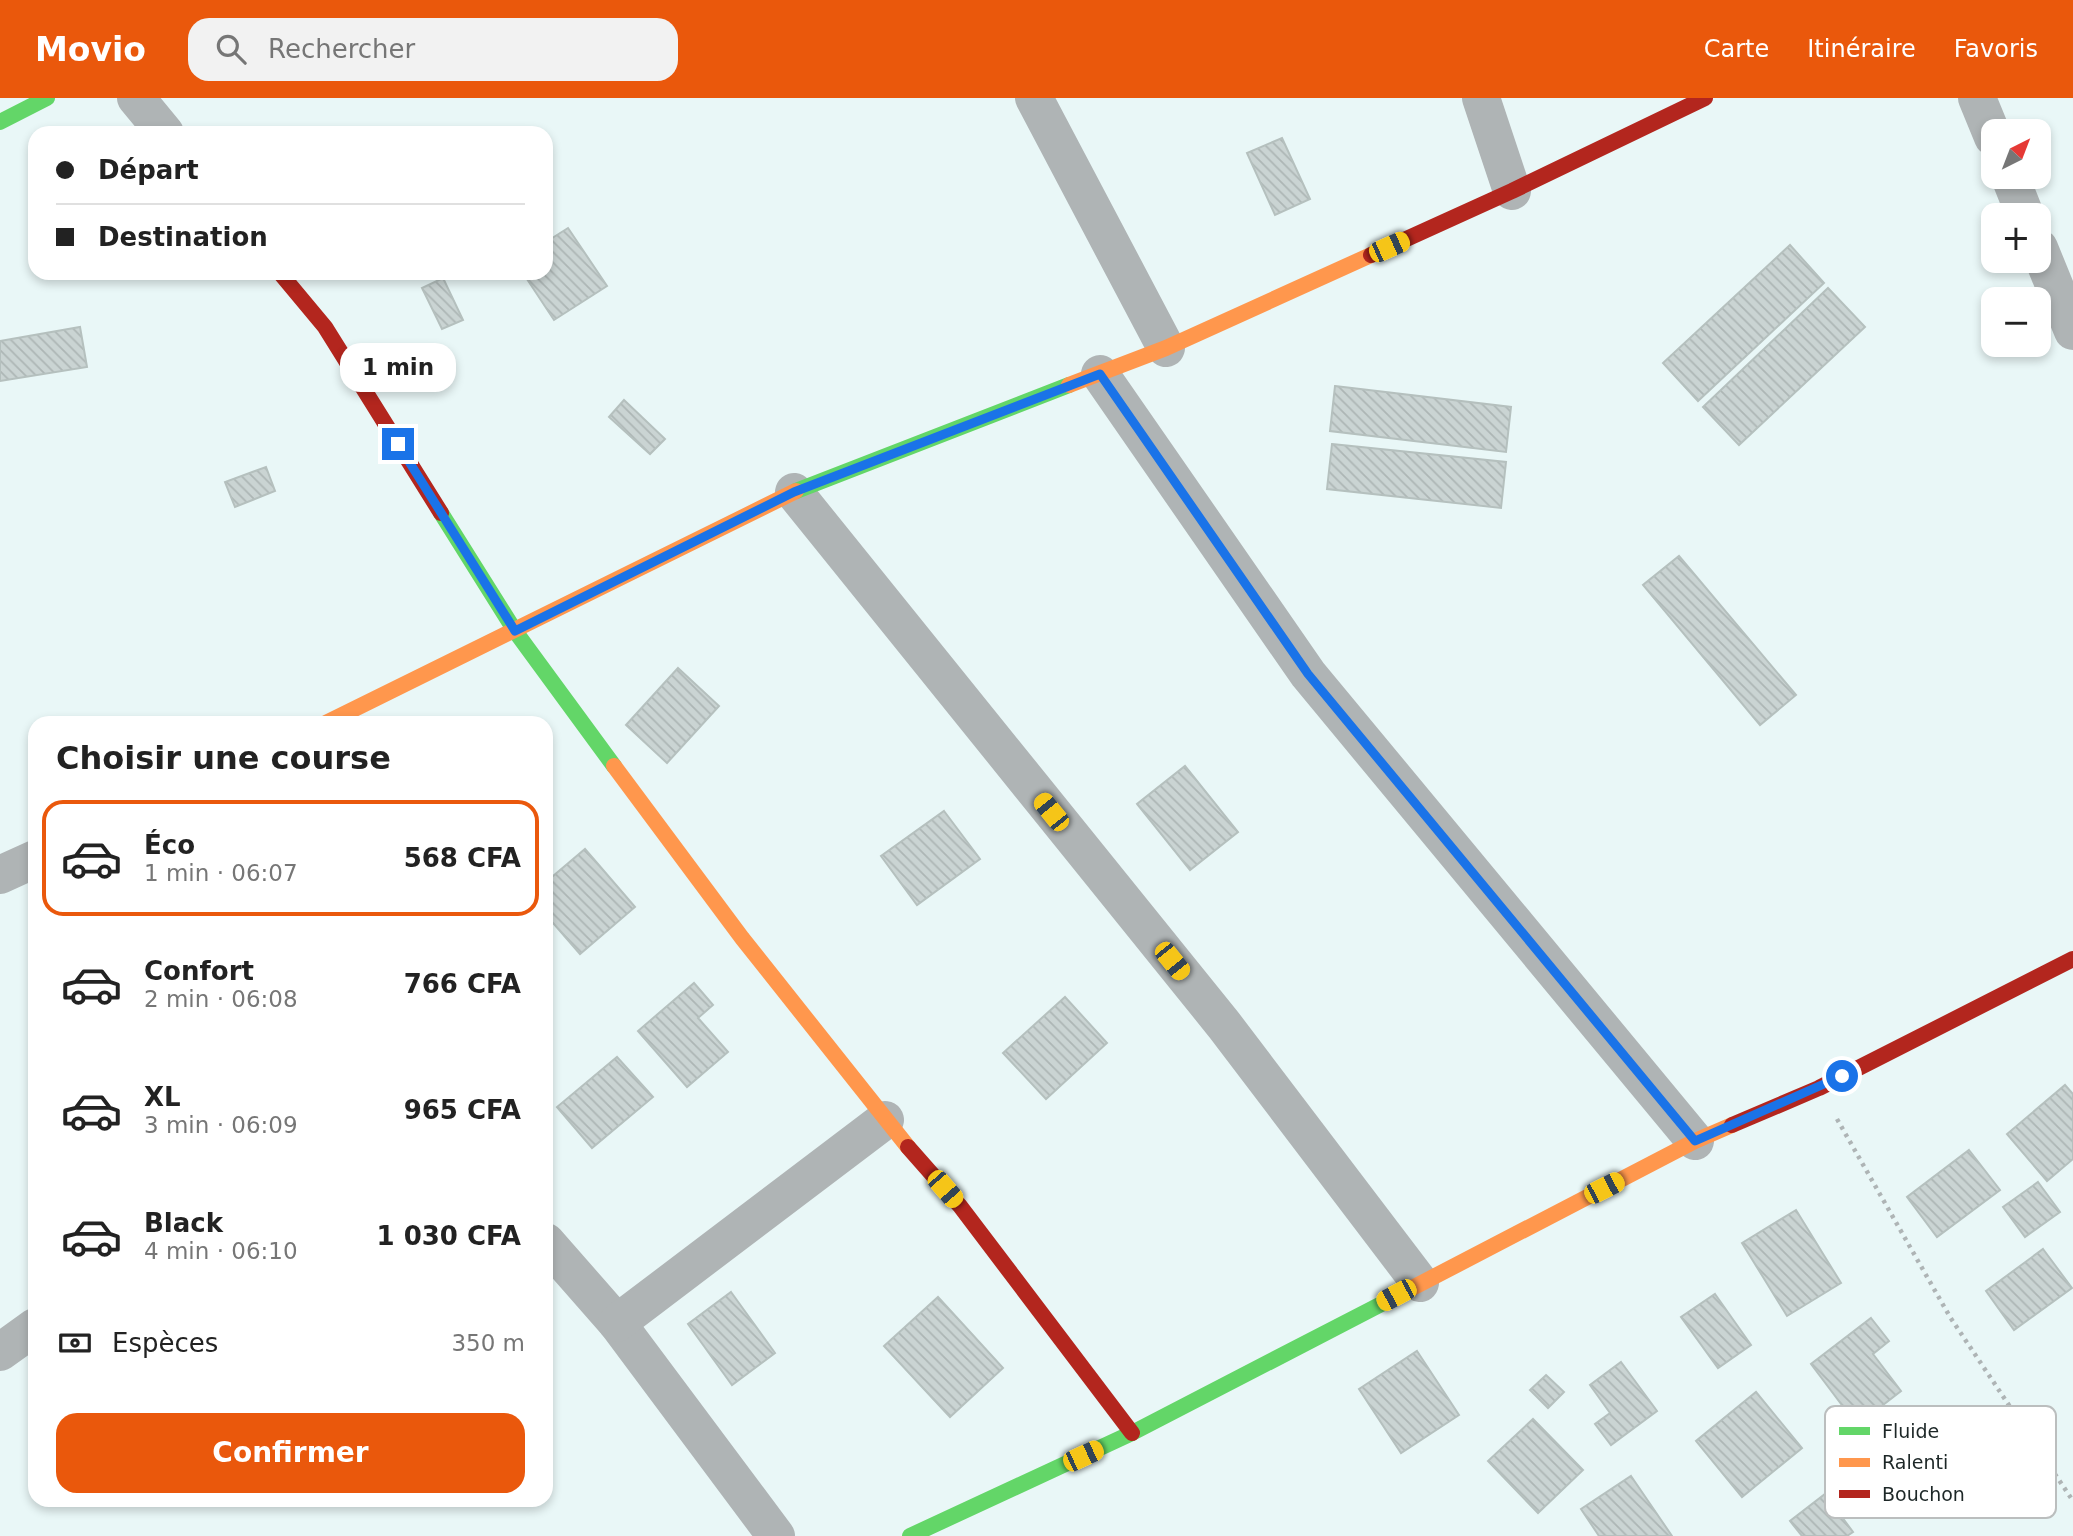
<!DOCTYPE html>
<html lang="fr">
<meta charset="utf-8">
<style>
:root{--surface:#fff;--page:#f2f2f2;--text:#222;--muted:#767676;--line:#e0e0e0;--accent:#ea580c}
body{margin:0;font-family:"DejaVu Sans",sans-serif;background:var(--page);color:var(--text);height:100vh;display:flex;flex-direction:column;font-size:26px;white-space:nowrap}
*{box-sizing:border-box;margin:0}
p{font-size:23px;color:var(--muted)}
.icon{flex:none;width:38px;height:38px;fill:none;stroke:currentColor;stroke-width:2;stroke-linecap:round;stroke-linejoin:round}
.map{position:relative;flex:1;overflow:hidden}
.panel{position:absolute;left:28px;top:618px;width:525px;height:791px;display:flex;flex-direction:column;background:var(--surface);border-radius:21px;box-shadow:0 4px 10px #0003}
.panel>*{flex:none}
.top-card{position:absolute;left:28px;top:28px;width:525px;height:154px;border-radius:21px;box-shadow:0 4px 10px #0003;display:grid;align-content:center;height:154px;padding:0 28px;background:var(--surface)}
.needle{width:46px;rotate:42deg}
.tools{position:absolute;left:1981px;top:21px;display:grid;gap:14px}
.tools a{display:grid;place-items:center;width:70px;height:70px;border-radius:14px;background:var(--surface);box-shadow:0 4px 10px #0003;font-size:35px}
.end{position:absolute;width:32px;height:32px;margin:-16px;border:9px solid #1a73e8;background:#fff;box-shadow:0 0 0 4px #fff}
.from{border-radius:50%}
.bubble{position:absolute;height:49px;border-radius:21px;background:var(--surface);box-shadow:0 4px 10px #0003;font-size:23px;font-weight:700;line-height:49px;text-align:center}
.car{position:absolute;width:21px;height:42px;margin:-21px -10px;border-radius:9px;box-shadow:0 0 5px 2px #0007;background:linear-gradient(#f5c518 24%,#345 0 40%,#f5c518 0 76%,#345 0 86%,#f5c518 0)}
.top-card b{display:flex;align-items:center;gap:24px;height:66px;font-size:26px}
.top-card b+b{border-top:2px solid var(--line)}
.top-card i{width:18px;height:18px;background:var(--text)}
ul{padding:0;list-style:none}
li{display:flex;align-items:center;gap:21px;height:116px;margin:0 14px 10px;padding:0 14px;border:4px solid transparent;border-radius:21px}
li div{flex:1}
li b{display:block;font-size:26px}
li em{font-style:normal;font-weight:700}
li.current{border-color:var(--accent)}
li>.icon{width:63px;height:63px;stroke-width:1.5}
h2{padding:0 28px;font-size:32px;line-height:84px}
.pay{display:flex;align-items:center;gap:18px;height:77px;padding:0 28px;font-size:26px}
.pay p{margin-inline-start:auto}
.cta{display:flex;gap:14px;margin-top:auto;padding:14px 28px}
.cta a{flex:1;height:80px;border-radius:21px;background:var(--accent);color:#fff;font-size:28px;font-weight:700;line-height:80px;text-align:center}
header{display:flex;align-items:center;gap:42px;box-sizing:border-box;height:98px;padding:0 35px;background:var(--accent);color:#fff}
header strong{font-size:33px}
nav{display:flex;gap:38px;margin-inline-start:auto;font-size:24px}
.search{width:490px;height:63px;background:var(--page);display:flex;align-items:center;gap:18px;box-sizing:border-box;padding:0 24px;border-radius:21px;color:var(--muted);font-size:26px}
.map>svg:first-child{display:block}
.building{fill:url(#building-back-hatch);stroke:#b5c0be;stroke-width:2}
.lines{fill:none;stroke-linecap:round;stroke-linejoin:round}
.path{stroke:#aeb4b5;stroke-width:4.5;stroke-dasharray:3.5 5;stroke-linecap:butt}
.street{stroke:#afb4b5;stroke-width:38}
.fast{stroke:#63d668;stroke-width:16}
.slow{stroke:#ff974d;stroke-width:16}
.jam{stroke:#b3261e;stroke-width:16}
.route{stroke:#1a73e8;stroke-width:9}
.key{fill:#fff;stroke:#bbbebe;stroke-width:2}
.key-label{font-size:19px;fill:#1d2727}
</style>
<header>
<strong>Movio</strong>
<div class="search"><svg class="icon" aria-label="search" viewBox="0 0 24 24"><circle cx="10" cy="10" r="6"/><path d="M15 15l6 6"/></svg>Rechercher</div>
<nav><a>Carte</a><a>Itinéraire</a><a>Favoris</a></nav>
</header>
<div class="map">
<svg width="2073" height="1438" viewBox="0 0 2073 1438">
<defs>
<pattern id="building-back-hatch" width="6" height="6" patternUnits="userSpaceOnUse" patternTransform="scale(1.75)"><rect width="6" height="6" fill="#cad4d3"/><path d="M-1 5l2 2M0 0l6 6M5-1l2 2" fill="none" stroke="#adb6b5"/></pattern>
</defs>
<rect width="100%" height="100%" fill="#e9f7f7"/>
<g class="building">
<polygon points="1282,40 1310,101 1275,117 1247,55"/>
<polygon points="568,130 607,188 554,222 523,175 546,175 546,144"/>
<polygon points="1790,147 1824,185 1698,303 1663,265"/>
<polygon points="443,180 463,222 442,231 422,190"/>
<polygon points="1828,190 1865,229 1739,347 1703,309"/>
<polygon points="80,229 87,269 0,283 0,243"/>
<polygon points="1335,288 1511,309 1506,354 1330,333"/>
<polygon points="624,302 665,341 650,356 609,319"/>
<polygon points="1332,346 1506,364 1501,410 1327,391"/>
<polygon points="266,369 275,393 235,409 225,384"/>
<polygon points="1679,458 1796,597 1760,627 1643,487"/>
<polygon points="678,570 719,608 667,665 626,627"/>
<polygon points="1185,668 1238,734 1190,772 1137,706"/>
<polygon points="944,713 980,761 917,807 881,758"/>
<polygon points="585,751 635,809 580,856 546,817 546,784"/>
<polygon points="694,885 713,907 698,920 728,954 687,989 638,933"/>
<polygon points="1065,899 1107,945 1046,1001 1003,955"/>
<polygon points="617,959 653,999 592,1050 557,1009"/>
<polygon points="2065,987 2073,996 2073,1061 2047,1083 2007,1036"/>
<polygon points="1969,1052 2000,1092 1937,1139 1907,1099"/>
<polygon points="2038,1084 2060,1114 2025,1139 2003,1109"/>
<polygon points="1796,1112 1841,1185 1787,1218 1742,1145"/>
<polygon points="2043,1151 2072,1190 2014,1232 1986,1193"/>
<polygon points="731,1194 775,1255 732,1287 688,1226"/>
<polygon points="1715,1196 1751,1247 1718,1270 1681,1219"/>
<polygon points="938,1199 1003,1270 950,1319 884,1248"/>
<polygon points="1871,1220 1889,1243 1873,1256 1901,1293 1857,1327 1811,1266"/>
<polygon points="1417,1253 1459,1317 1401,1355 1359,1291"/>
<polygon points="1621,1264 1657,1313 1611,1347 1595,1326 1610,1315 1590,1287"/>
<polygon points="1546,1277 1564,1294 1548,1310 1530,1292"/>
<polygon points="1756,1294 1802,1350 1742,1399 1696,1343"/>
<polygon points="1533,1321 1583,1372 1538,1415 1488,1363"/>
<polygon points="1631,1378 1672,1438 1599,1438 1581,1411"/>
<polygon points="1825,1396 1853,1434 1847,1438 1802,1438 1790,1423"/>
</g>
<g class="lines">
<polyline class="path" points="1837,1021 1950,1219 2073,1403"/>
<g class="street">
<polyline points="136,0 165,35"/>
<polyline points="1034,0 1166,250"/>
<polyline points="1481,0 1512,93"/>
<polyline points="1977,0 1993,39"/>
<polyline points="2010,79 2025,117"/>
<polyline points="2039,150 2073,233"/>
<polyline points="1100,276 1308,576 1695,1043"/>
<polyline points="794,394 1224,927 1420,1185"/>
<polyline points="0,777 35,761"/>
<polyline points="546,1144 617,1225 776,1438"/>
<polyline points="617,1225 885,1022"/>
<polyline points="0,1254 35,1229"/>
</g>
<g class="fast">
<polyline points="0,24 47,0"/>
<polyline points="796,393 1069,287"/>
<polyline points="441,415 515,533 614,668"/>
<polyline points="910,1438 1132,1335 1393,1200"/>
</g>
<g class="slow">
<polyline points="1069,287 1166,250 1371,157"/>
<polyline points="326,625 796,393"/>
<polyline points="614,668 742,840 908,1049"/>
<polyline points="1393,1200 1695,1043 1732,1027"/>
</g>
<g class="jam">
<polyline points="1371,157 1512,93 1705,0"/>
<polyline points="280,175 325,229 441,415"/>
<polyline points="1732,1027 1819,990 2073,861"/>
<polyline points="908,1049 960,1108 1132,1335"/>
</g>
</g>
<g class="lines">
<polyline class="route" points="398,346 515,533 794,394 1100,276 1308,576 1695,1043 1842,978"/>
</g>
<rect x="1825" y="1308" width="231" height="112" rx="10" class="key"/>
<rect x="1839" y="1329" width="31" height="8" fill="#63d668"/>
<rect x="1839" y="1360" width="31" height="9" fill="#ff974d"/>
<rect x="1839" y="1392" width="31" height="8" fill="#b3261e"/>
<g class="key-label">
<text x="1882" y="1340">Fluide</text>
<text x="1882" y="1371">Ralenti</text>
<text x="1882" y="1403">Bouchon</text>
</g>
</svg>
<div class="tools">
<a><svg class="needle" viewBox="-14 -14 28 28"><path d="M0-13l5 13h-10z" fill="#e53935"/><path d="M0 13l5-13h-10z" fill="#767676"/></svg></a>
<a>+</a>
<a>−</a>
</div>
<i class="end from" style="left:1842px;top:978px"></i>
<i class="end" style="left:398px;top:346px"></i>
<div class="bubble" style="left:340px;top:245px;width:116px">1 min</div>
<i class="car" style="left:1389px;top:149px;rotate:66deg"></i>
<i class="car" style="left:1051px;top:714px;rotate:321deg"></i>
<i class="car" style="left:1172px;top:863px;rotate:141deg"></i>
<i class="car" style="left:1604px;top:1090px;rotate:63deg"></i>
<i class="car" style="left:945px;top:1091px;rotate:139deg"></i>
<i class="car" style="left:1396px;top:1197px;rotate:242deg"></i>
<i class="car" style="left:1083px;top:1358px;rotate:65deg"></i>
<div class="top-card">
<b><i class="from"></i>Départ</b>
<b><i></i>Destination</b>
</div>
<section class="panel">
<h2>Choisir une course</h2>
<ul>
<li class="current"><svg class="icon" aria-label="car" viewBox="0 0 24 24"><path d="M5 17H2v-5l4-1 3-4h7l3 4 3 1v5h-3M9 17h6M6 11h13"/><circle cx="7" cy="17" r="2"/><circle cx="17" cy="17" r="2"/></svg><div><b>Éco</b><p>1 min · 06:07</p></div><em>568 CFA</em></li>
<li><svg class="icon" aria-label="car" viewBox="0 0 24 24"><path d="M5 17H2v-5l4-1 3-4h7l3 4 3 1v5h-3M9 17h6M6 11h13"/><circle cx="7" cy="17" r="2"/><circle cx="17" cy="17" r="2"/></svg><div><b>Confort</b><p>2 min · 06:08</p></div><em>766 CFA</em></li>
<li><svg class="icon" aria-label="car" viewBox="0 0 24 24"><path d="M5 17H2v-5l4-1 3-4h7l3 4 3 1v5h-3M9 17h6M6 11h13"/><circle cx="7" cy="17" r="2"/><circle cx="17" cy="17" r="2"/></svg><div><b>XL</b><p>3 min · 06:09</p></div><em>965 CFA</em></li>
<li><svg class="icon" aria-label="car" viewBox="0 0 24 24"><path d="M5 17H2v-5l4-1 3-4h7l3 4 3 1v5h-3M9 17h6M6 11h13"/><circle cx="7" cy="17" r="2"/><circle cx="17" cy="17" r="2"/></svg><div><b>Black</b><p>4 min · 06:10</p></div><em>1 030 CFA</em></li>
</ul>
<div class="pay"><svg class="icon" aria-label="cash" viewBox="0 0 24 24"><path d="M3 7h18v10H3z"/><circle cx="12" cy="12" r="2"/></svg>Espèces<p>350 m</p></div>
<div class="cta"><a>Confirmer</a></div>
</section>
</div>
